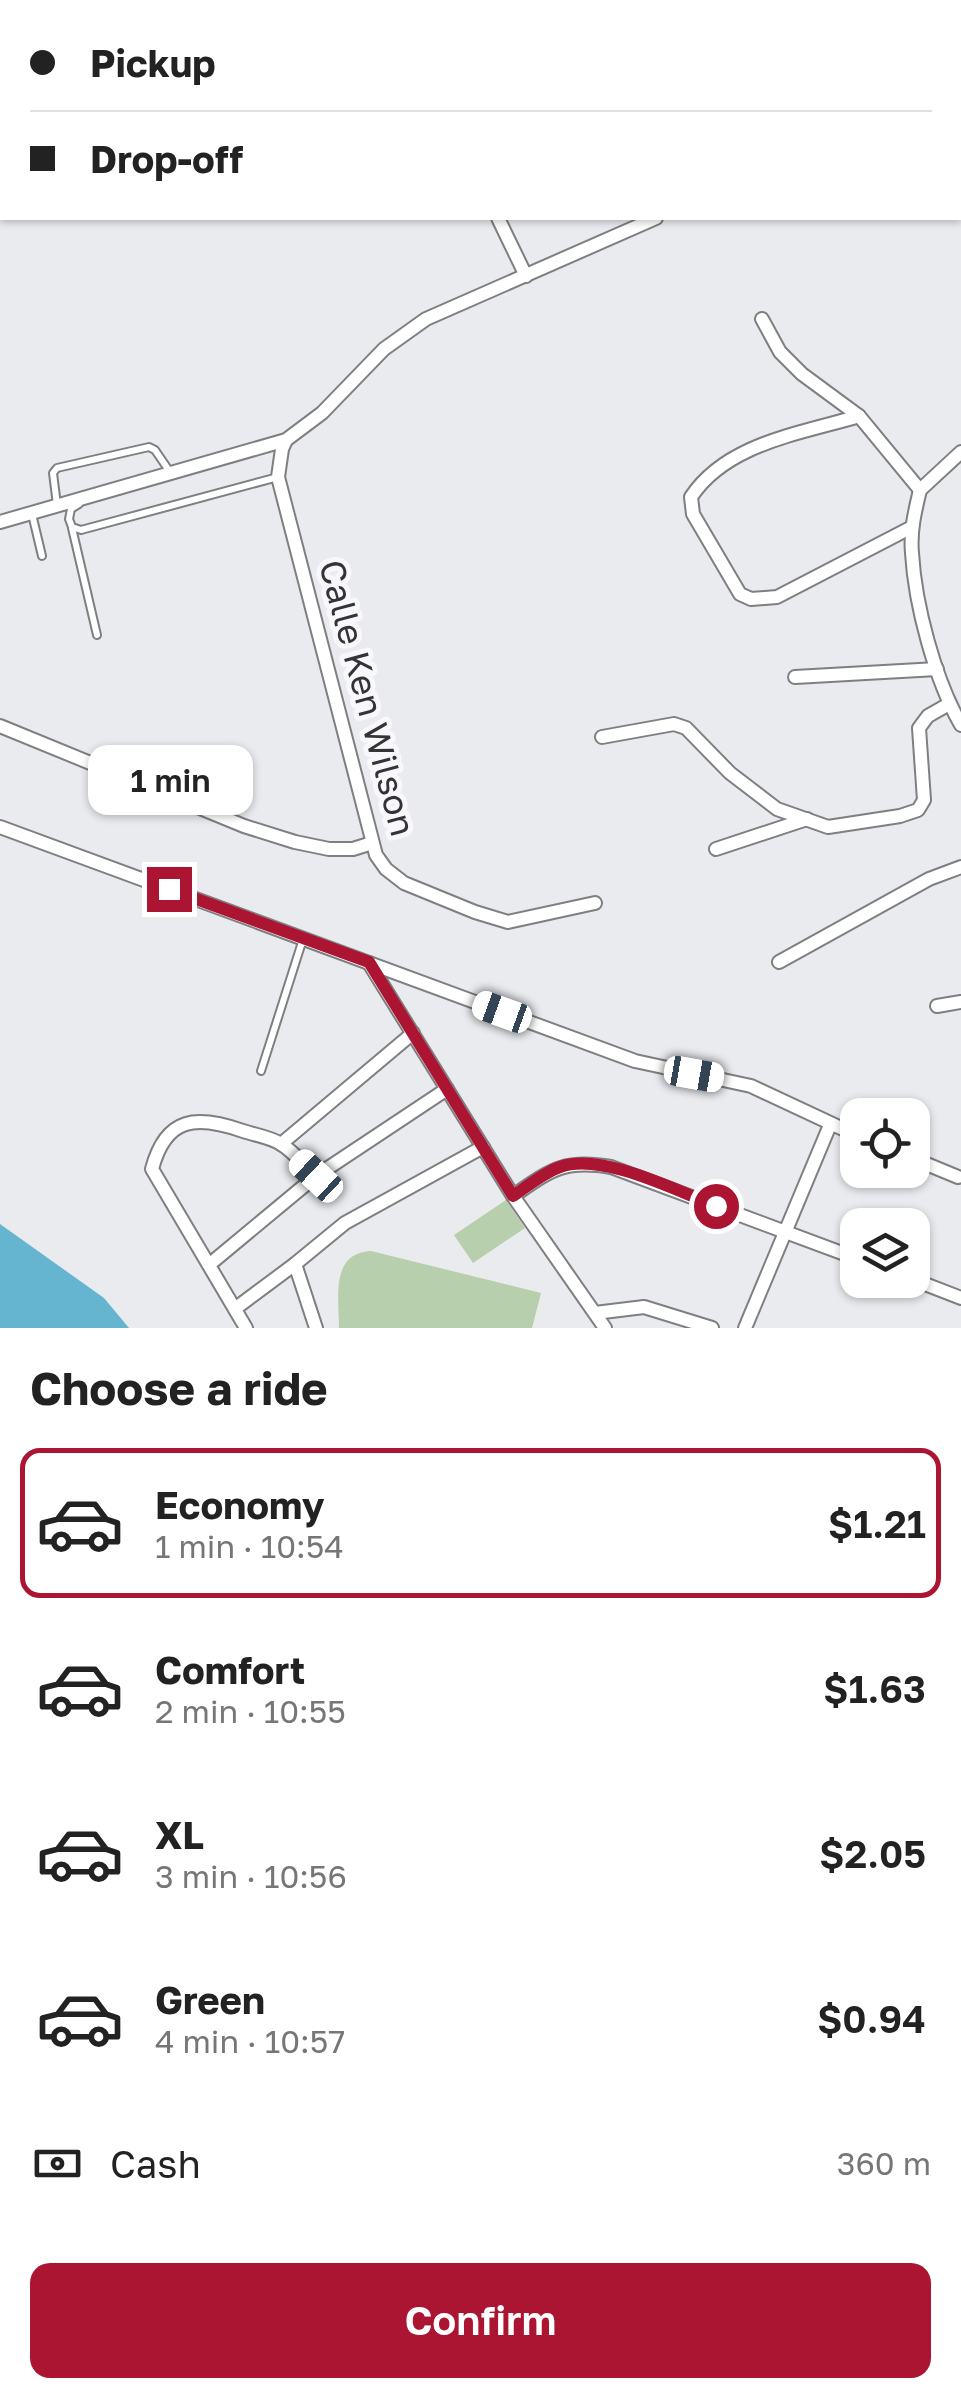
<!DOCTYPE html>
<meta charset="utf-8">
<style>
:root{--surface:#fff;--page:#f2f2f2;--text:#222;--muted:#767676;--line:#e0e0e0;--accent:#ab1532}
body{margin:0;font-family:"Golos Text",sans-serif;background:var(--page);color:var(--text);height:100vh;display:flex;flex-direction:column;font-size:38px;white-space:nowrap}
*{box-sizing:border-box;margin:0}
p{font-size:32px;color:var(--muted)}
.icon{flex:none;width:55px;height:55px;fill:none;stroke:currentColor;stroke-width:2;stroke-linecap:round;stroke-linejoin:round}
.map{position:relative;height:1328px;overflow:hidden}
.panel{display:flex;flex-direction:column;background:var(--surface);flex:1}
.panel>*{flex:none}
.banner{position:absolute;left:0px;top:0px;width:962px;height:220px;box-shadow:0 2px 8px #0004;display:grid;align-content:center;height:220px;padding:0 30px;background:var(--surface)}
.fabs{position:absolute;left:840px;top:1098px;display:grid;gap:20px}
.fabs a{display:grid;place-items:center;width:90px;height:90px;border-radius:20px;background:var(--surface);box-shadow:0 2px 8px #0004;font-size:50px}
.end{position:absolute;width:45px;height:45px;margin:-22px;border:12px solid #ab1532;background:#fff;box-shadow:0 0 0 5px #fff}
.from{border-radius:50%}
.bubble{position:absolute;height:70px;border-radius:20px;background:var(--surface);box-shadow:0 2px 8px #0004;font-size:32px;font-weight:600;line-height:70px;text-align:center}
.car{position:absolute;width:30px;height:60px;margin:-30px -15px;border-radius:12px;box-shadow:0 0 8px 2px #0007;background:linear-gradient(#fff 24%,#345 0 40%,#fff 0 76%,#345 0 86%,#fff 0)}
.banner b{display:flex;align-items:center;gap:35px;height:95px;font-size:38px}
.banner b+b{border-top:2px solid var(--line)}
.banner i{width:25px;height:25px;background:var(--text)}
ul{padding:0;list-style:none}
li{display:flex;align-items:center;gap:30px;height:150px;margin:0 20px 15px;padding:0 10px;border:5px solid transparent;border-radius:20px}
li div{flex:1}
li b{display:block;font-size:38px}
li em{font-style:normal;font-weight:600}
li.active{border-color:var(--accent)}
li>.icon{width:90px;height:90px;stroke-width:1.5}
h2{padding:0 30px;font-size:45px;line-height:120px}
.pay{display:flex;align-items:center;gap:25px;height:110px;padding:0 30px;font-size:38px}
.pay p{margin-inline-start:auto}
.action{display:flex;gap:20px;margin-top:auto;padding:20px 30px}
.action a{flex:1;height:115px;border-radius:20px;background:var(--accent);color:#fff;font-size:40px;font-weight:600;line-height:115px;text-align:center}
.map>svg:first-child{display:block}
.green{fill:#b7cfac}
.water{fill:#65b4d0}
.lines{fill:none;stroke-linecap:round;stroke-linejoin:round}
.stream{stroke:#65b4d0;stroke-width:4}
.lane-casing{stroke:#7e7f82;stroke-width:10}
.street-casing{stroke:#7e7f82;stroke-width:16}
.secondary-casing{stroke:#7e7f82;stroke-width:21}
.lane{stroke:#fff;stroke-width:6}
.street{stroke:#fff;stroke-width:12}
.secondary{stroke:#fff;stroke-width:18}
.route{stroke:#ab1532;stroke-width:12}
.labels{text-anchor:middle;stroke-width:10;stroke-linejoin:round;paint-order:stroke}
.street-label{font-size:35px;fill:#343436;stroke:#f8f8fc}
</style>
<div class="map">
<svg width="961" height="1328" viewBox="0 0 961 1328">
<rect width="100%" height="100%" fill="#eaebef"/>
<g class="green">
<polygon points="506,1200 525,1228 473,1263 454,1235"/>
<path d="M371,1251L541,1293L532,1328H339C339,1298 330,1253 371,1251Z"/>
</g>
<polygon class="water" points="0,1224 104,1298 129,1328 0,1328"/>
<g class="lines">
<g class="stream">
<polyline points="121,2 129,2"/>
<polyline points="371,2 376,0"/>
<polyline points="0,15 2,15"/>
</g>
<g class="lane-casing">
<g id="lane">
<polyline points="79,504 71,509 69,519 72,527 81,530 278,477"/>
<polyline points="57,505 53,473 57,468 149,447 155,450 170,472"/>
<polyline points="32,514 42,556"/>
<polyline points="72,528 97,635"/>
<polyline points="261,1071 303,939"/>
</g>
</g>
<g class="street-casing">
<g id="street">
<polyline points="395,0 397,2"/>
<polyline points="656,2 661,0"/>
<polyline points="498,218 526,276"/>
<polyline points="762,319 780,352 802,374 859,416 920,490"/>
<path d="M859,416C800,434 727,443 691,497L693,514L740,594L751,599L777,597L912,527"/>
<polyline points="286,440 282,449 278,477 376,855 386,869 404,883 475,912 508,922 595,903"/>
<path d="M920,490C915,511 910,531 912,553C915,605 935,680 961,725"/>
<polyline points="920,490 961,452"/>
<polyline points="0,522 286,440 322,413 384,349 426,319 656,218"/>
<polyline points="795,677 937,669"/>
<polyline points="0,726 244,826 295,842 329,849 353,849 372,843"/>
<polyline points="602,737 674,724 686,728 730,773 777,809 828,827 900,816 918,810 924,800 919,728 928,716 949,704"/>
<polyline points="0,827 635,1061 751,1086 858,1136"/>
<polyline points="716,849 807,819"/>
<polyline points="779,962 929,879 961,867"/>
<polyline points="369,963 513,1196 605,1328"/>
<polyline points="937,1006 961,1002"/>
<polyline points="281,1144 413,1033"/>
<polyline points="912,1158 958,1177"/>
<path d="M513,1196C551,1170 563,1159 611,1167L858,1259"/>
<polyline points="210,1264 316,1176 447,1089"/>
<polyline points="295,1264 316,1328"/>
<polyline points="912,1279 961,1298"/>
<polyline points="236,1308 295,1264 345,1223 483,1147"/>
<polyline points="595,1313 644,1307 712,1328"/>
<path d="M246,1328L152,1169C166,1116 197,1115 243,1131C255,1135 270,1137 281,1144C293,1151 305,1166 316,1176"/>
<polyline points="745,1328 830,1125"/>
</g>
</g>
<g class="secondary-casing">
<g id="secondary">
<polyline points="874,0 875,2"/>
<polyline points="960,151 961,152"/>
</g>
</g>
<use href="#lane" class="lane"/>
<use href="#street" class="street"/>
<use href="#secondary" class="secondary"/>
</g>
<g class="lines">
<path class="route" d="M169,889L369,962L513,1196C528,1186 543,1173 560,1167C601,1152 675,1190 716,1206"/>
</g>
<g class="labels">
<g class="street-label">
<text transform="translate(367 698) rotate(75)" y="12">Calle Ken Wilson</text>
</g>
</g>
</svg>
<div class="fabs">
<a><svg class="icon" aria-label="locate" viewBox="0 0 24 24"><circle cx="12" cy="12" r="6"/><path d="M12 2v4M12 18v4M2 12h4M18 12h4"/></svg></a>
<a><svg class="icon" aria-label="layers" viewBox="0 0 24 24"><path d="M12 4l9 5-9 5-9-5zM3 14l9 5 9-5"/></svg></a>
</div>
<i class="end from" style="left:716px;top:1206px"></i>
<i class="end" style="left:169px;top:889px"></i>
<div class="bubble" style="left:88px;top:745px;width:165px">1 min</div>
<i class="car" style="left:502px;top:1012px;rotate:290deg"></i>
<i class="car" style="left:694px;top:1074px;rotate:100deg"></i>
<i class="car" style="left:316px;top:1176px;rotate:313deg"></i>
<div class="banner">
<b><i class="from"></i>Pickup</b>
<b><i></i>Drop-off</b>
</div>
</div>
<section class="panel">
<h2>Choose a ride</h2>
<ul>
<li class="active"><svg class="icon" aria-label="car" viewBox="0 0 24 24"><path d="M5 17H2v-5l4-1 3-4h7l3 4 3 1v5h-3M9 17h6M6 11h13"/><circle cx="7" cy="17" r="2"/><circle cx="17" cy="17" r="2"/></svg><div><b>Economy</b><p>1 min · 10:54</p></div><em>$1.21</em></li>
<li><svg class="icon" aria-label="car" viewBox="0 0 24 24"><path d="M5 17H2v-5l4-1 3-4h7l3 4 3 1v5h-3M9 17h6M6 11h13"/><circle cx="7" cy="17" r="2"/><circle cx="17" cy="17" r="2"/></svg><div><b>Comfort</b><p>2 min · 10:55</p></div><em>$1.63</em></li>
<li><svg class="icon" aria-label="car" viewBox="0 0 24 24"><path d="M5 17H2v-5l4-1 3-4h7l3 4 3 1v5h-3M9 17h6M6 11h13"/><circle cx="7" cy="17" r="2"/><circle cx="17" cy="17" r="2"/></svg><div><b>XL</b><p>3 min · 10:56</p></div><em>$2.05</em></li>
<li><svg class="icon" aria-label="car" viewBox="0 0 24 24"><path d="M5 17H2v-5l4-1 3-4h7l3 4 3 1v5h-3M9 17h6M6 11h13"/><circle cx="7" cy="17" r="2"/><circle cx="17" cy="17" r="2"/></svg><div><b>Green</b><p>4 min · 10:57</p></div><em>$0.94</em></li>
</ul>
<div class="pay"><svg class="icon" aria-label="cash" viewBox="0 0 24 24"><path d="M3 7h18v10H3z"/><circle cx="12" cy="12" r="2"/></svg>Cash<p>360 m</p></div>
<div class="action"><a>Confirm</a></div>
</section>
